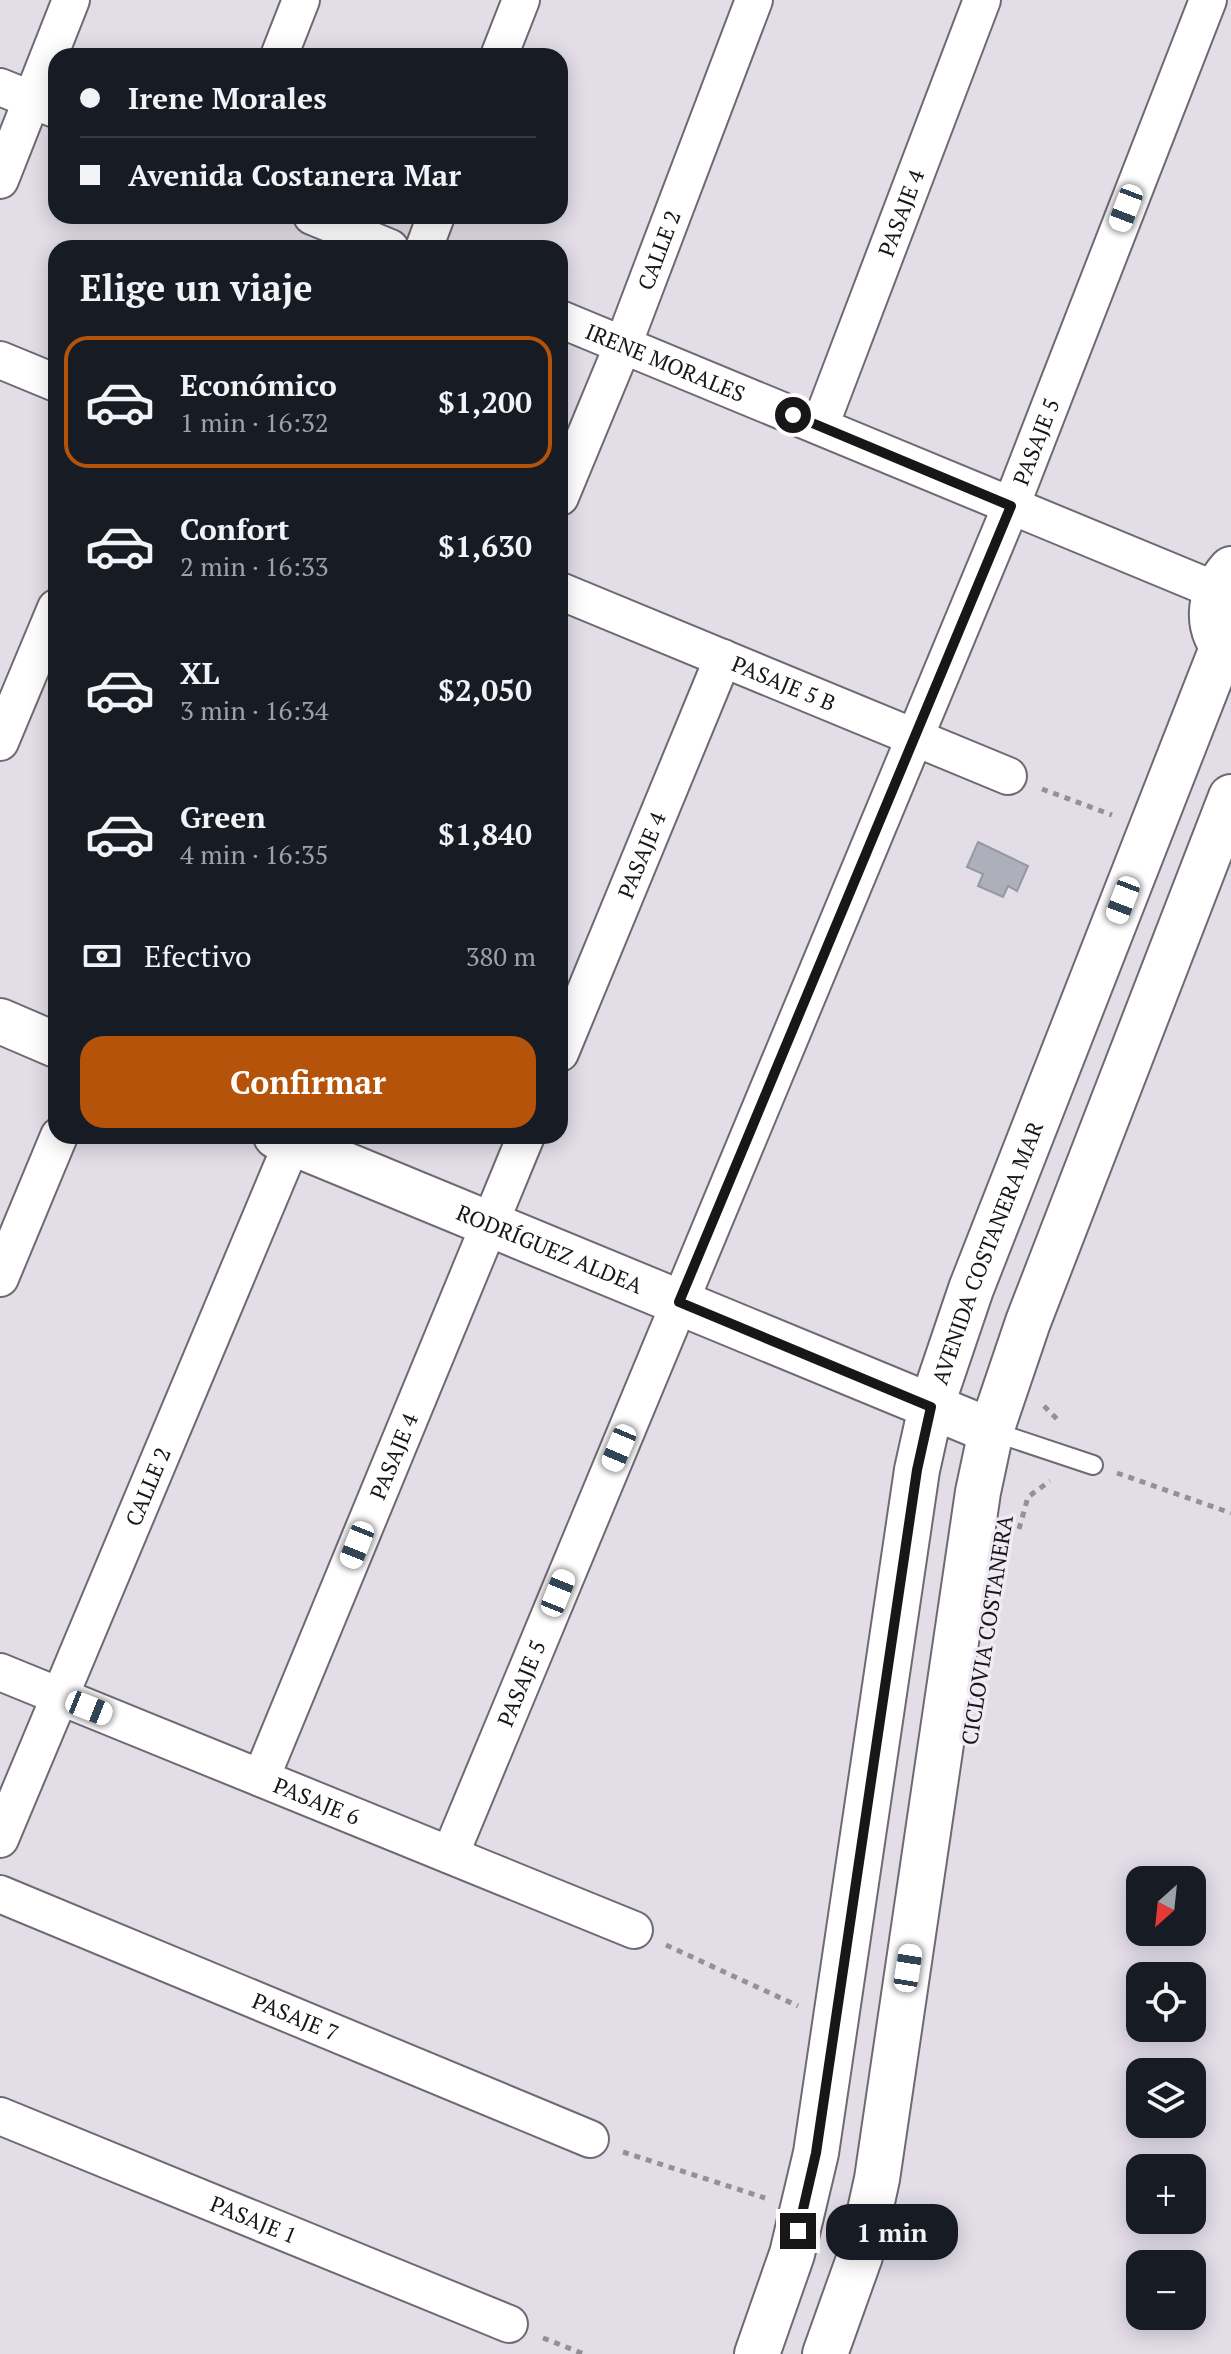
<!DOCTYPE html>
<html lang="es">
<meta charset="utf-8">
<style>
:root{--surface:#171b24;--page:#242831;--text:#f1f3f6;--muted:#9ea1a6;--line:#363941;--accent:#b45309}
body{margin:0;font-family:"PT Serif",serif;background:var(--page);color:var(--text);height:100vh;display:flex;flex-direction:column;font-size:30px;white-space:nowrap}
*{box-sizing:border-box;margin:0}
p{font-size:26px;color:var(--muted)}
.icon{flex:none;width:44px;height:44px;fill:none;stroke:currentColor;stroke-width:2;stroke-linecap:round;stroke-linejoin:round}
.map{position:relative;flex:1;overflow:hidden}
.drawer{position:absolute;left:48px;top:240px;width:520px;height:904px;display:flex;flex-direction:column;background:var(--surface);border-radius:24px;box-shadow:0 4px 20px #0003}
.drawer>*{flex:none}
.hud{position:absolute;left:48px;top:48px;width:520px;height:176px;border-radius:24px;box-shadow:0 4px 20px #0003;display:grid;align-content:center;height:176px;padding:0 32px;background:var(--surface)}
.needle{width:52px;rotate:207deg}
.fabs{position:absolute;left:1126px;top:1866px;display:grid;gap:16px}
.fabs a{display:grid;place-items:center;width:80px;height:80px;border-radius:16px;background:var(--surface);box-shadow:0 4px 20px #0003;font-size:40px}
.end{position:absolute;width:36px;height:36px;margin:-18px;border:10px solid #181619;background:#fff;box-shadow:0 0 0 4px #fff}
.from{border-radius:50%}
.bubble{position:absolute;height:56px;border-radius:24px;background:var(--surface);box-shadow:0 4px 20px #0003;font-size:26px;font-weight:600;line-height:56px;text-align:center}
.car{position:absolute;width:24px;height:48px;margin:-24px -12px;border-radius:10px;box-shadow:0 0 6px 2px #0007;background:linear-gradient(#fff 24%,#345 0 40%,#fff 0 76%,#345 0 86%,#fff 0)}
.hud b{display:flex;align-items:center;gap:28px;height:76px;font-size:30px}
.hud b+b{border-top:2px solid var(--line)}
.hud i{width:20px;height:20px;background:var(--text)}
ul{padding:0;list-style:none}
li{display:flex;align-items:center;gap:24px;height:132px;margin:0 16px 12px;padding:0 16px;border:4px solid transparent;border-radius:24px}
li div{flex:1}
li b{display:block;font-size:30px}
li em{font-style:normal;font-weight:600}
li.current{border-color:var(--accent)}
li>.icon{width:72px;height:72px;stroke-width:1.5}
h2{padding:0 32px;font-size:36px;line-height:96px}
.pay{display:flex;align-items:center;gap:20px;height:88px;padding:0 32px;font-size:30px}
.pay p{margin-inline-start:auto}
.action{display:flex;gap:16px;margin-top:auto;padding:16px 32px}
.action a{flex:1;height:92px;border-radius:24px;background:var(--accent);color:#fff;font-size:32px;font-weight:600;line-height:92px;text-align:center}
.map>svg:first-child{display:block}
.building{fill:#adb0ba;stroke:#9598a1;stroke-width:2}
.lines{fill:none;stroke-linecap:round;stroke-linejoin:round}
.service-casing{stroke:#6e6972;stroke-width:22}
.minor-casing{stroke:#6e6972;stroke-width:40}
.tertiary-casing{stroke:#6e6972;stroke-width:48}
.secondary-casing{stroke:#6e6972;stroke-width:48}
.path{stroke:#949097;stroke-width:5;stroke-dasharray:6 6;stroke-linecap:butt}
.service{stroke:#fff;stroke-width:18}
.minor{stroke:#fff;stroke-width:36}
.tertiary{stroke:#fff;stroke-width:44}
.secondary{stroke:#fff;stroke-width:44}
.route{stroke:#181619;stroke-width:10}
.labels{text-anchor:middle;stroke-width:7;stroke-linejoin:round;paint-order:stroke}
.street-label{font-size:22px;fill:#181619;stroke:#efeaf4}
</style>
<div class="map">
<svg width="1231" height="2354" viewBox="0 0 1231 2354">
<rect width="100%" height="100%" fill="#e2dde7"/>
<polygon class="building" points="978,842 1028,866 1017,891 1008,886 1003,897 978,886 983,874 967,867"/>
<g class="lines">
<g class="service-casing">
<polyline id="service" points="991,1431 1093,1465"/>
</g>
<g class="minor-casing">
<g id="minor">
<polyline points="279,56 301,0"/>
<polyline points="499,56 521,0"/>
<polyline points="0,87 55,109"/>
<polyline points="0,180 71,0"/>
<polyline points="312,216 390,248"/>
<polyline points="424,248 436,216"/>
<path id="s1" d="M560,319L1215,590"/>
<polyline points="0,360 56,383"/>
<path id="s2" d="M820,426L982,0"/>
<path id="s3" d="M560,497L623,345L754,0"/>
<path id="s4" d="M560,591L1008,776"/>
<polyline points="0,742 56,608"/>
<path id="s5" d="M560,1053L723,658"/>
<polyline points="0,1278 59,1136"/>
<path id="s6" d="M0,1672L634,1930"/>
<path id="s7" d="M261,1778L526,1136"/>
<path id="s8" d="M0,1839L295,1136"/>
<path id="s9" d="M450,1855L1011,506L1208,0"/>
<path id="s10" d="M0,1894L590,2139"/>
<path id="s11" d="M0,2116L509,2324"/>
</g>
</g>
<g class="tertiary-casing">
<g id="tertiary">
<polyline points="757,2354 792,2254 816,2153 917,1470 931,1407"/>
<polyline points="825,2354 860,2256 877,2179 978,1492 991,1431"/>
</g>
</g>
<g class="secondary-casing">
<g id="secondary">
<path d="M1231,569C1207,596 1204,630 1231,656"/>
<polyline points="0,1021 56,1045"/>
<path id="s12" d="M276,1136L991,1431L1028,1322L1231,797"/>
<path id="s13" d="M931,1407L971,1289L1222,648"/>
</g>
</g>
<g class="path">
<polyline points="1042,789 1112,815"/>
<polyline points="1044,1406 1060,1422"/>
<polyline points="1117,1473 1231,1513"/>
<polyline points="1019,1529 1028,1497 1050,1481"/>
<polyline points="666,1945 798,2006"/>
<polyline points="623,2152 765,2198"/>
<polyline points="543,2338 584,2354"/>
</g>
<use href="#service" class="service"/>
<use href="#minor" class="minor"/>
<use href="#tertiary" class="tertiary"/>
<use href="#secondary" class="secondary"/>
</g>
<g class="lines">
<polyline class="route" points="793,415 1011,506 679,1302 931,1407 917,1470 816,2153 798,2231"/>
</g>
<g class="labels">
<g class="street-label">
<text dy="8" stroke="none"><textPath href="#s2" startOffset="228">PASAJE 4</textPath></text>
<text dy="8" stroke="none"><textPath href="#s3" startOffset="266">CALLE 2</textPath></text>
<text dy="8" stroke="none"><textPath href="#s1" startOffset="114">IRENE MORALES</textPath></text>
<text dy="8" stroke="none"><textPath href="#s9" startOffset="1530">PASAJE 5</textPath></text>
<text dy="8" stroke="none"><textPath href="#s4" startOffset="242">PASAJE 5 B</textPath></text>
<text dy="8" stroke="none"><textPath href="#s5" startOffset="214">PASAJE 4</textPath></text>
<text dy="8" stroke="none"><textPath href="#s12" startOffset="296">RODRÍGUEZ ALDEA</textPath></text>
<text dy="8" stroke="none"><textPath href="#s13" startOffset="164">AVENIDA COSTANERA MAR</textPath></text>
<text dy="8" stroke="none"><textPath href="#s7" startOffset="348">PASAJE 4</textPath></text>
<text dy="8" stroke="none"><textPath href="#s8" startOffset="382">CALLE 2</textPath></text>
<text transform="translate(987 1630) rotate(-81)" y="8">CICLOVIA COSTANERA</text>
<text dy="8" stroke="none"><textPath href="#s9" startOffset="186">PASAJE 5</textPath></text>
<text dy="8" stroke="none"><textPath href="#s6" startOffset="342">PASAJE 6</textPath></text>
<text dy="8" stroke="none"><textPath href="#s10" startOffset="320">PASAJE 7</textPath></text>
<text dy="8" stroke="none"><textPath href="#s11" startOffset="274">PASAJE 1</textPath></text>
</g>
</g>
</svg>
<div class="fabs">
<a><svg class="needle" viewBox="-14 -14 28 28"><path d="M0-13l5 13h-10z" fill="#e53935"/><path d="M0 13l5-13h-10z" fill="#9ea1a6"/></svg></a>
<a><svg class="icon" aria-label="locate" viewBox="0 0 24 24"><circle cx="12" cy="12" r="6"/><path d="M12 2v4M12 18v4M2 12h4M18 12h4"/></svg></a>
<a><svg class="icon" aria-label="layers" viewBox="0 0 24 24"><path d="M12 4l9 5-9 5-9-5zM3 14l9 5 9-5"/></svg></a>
<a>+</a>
<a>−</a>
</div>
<i class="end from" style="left:793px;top:415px"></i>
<i class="end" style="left:798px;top:2231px"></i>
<div class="bubble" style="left:826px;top:2204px;width:132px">1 min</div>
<i class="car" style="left:1126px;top:208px;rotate:201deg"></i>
<i class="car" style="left:1123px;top:900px;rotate:201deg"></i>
<i class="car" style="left:619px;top:1448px;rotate:203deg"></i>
<i class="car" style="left:357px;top:1545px;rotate:202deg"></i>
<i class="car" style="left:558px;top:1593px;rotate:22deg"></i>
<i class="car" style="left:89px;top:1708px;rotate:112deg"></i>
<i class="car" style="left:908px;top:1968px;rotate:9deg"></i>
<div class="hud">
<b><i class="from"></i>Irene Morales</b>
<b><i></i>Avenida Costanera Mar</b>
</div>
<section class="drawer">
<h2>Elige un viaje</h2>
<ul>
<li class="current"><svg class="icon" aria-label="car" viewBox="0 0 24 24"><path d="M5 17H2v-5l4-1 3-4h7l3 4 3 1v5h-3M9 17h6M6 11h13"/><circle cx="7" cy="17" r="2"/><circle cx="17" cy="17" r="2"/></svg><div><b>Económico</b><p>1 min · 16:32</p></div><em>$1,200</em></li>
<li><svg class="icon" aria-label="car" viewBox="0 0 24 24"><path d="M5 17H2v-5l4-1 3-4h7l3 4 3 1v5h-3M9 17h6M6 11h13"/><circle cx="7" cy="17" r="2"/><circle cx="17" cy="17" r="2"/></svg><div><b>Confort</b><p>2 min · 16:33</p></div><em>$1,630</em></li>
<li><svg class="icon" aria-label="car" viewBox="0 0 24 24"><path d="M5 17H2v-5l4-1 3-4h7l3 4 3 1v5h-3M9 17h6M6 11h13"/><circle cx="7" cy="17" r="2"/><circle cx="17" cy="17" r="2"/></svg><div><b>XL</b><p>3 min · 16:34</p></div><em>$2,050</em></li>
<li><svg class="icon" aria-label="car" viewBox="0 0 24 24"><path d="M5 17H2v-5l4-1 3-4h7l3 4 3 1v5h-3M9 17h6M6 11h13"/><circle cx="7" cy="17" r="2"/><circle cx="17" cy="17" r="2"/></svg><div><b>Green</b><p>4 min · 16:35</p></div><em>$1,840</em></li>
</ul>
<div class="pay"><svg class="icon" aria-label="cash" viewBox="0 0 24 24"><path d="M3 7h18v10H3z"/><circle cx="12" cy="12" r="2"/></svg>Efectivo<p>380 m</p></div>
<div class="action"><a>Confirmar</a></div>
</section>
</div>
